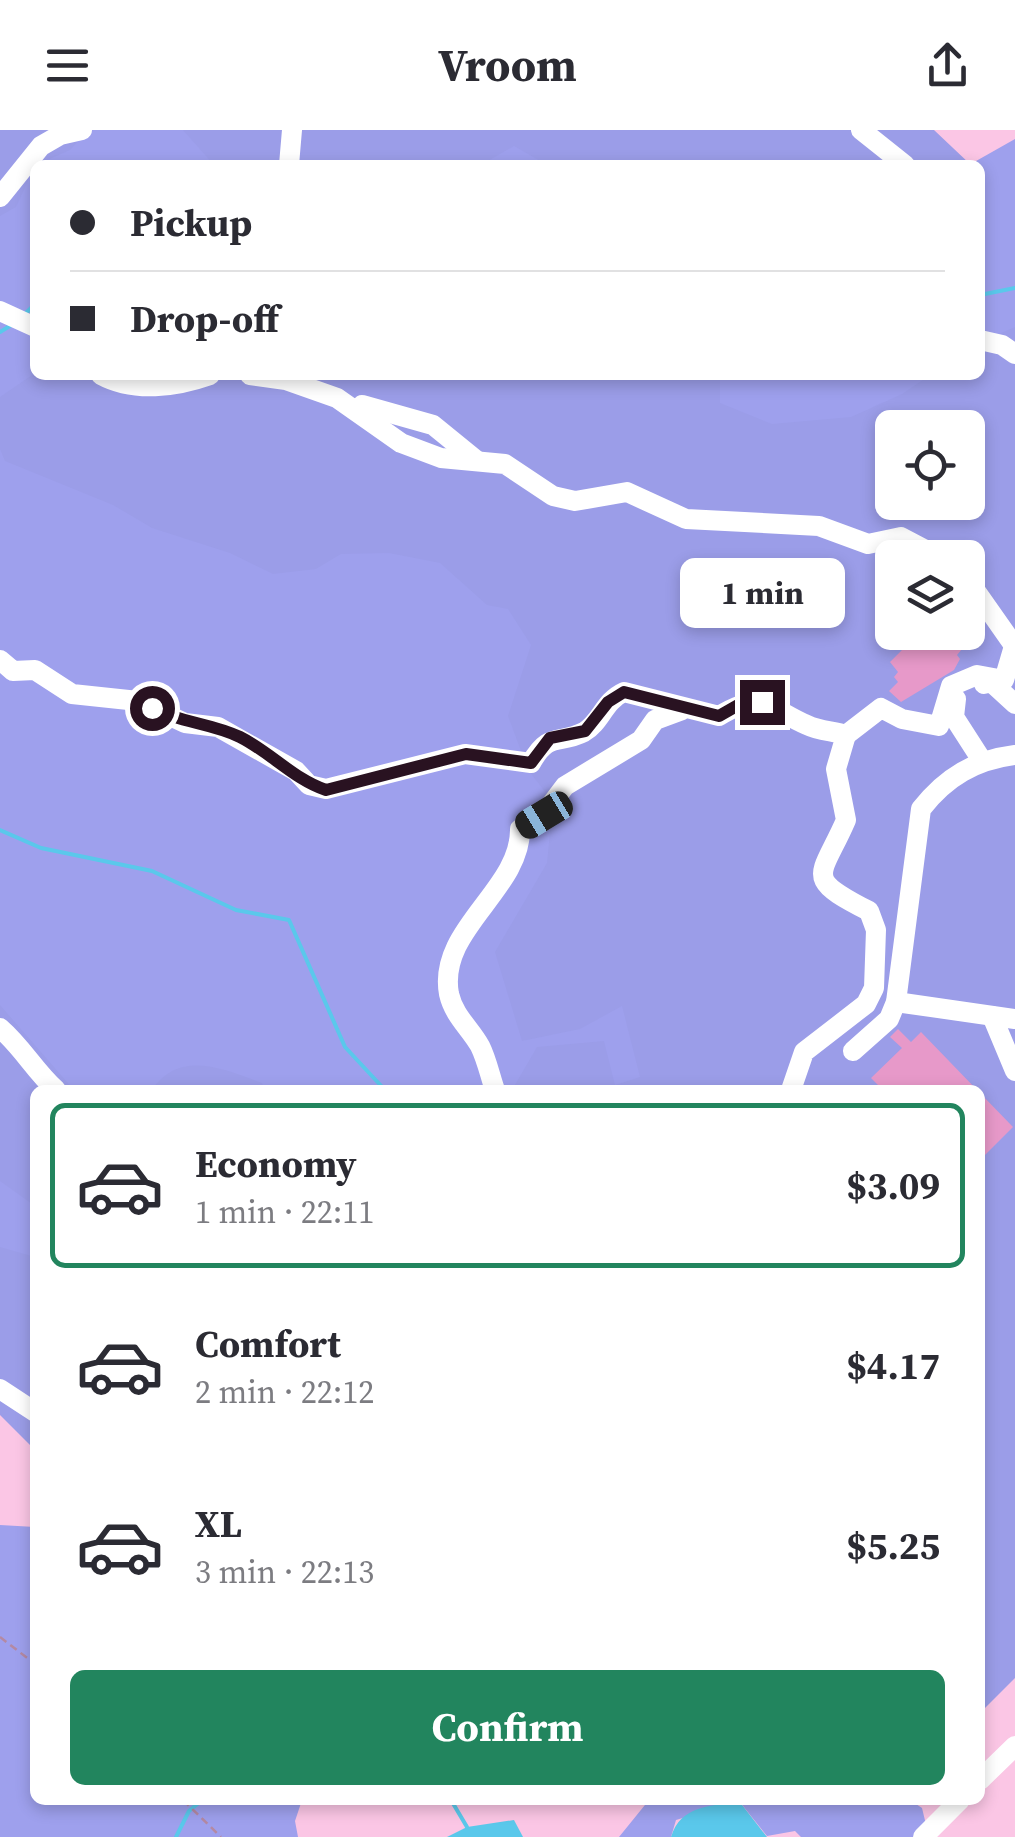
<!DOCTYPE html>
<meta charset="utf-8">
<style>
:root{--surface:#fff;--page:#f2f2f3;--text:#2b2b33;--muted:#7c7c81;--line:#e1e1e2;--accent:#22855e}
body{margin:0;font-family:"Source Serif 4",serif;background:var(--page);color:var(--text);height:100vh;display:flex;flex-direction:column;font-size:38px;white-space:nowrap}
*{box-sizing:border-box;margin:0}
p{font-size:32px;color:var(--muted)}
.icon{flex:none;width:55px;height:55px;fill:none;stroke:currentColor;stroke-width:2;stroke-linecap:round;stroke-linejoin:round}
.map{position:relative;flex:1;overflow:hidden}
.details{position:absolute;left:30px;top:955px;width:955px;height:720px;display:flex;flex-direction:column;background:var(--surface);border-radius:15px;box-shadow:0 5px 15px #0003}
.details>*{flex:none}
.hud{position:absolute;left:30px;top:30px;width:955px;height:220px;border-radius:15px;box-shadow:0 5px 15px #0003;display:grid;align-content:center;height:220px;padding:0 40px;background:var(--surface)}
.tools{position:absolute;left:875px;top:280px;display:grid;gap:20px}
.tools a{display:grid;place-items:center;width:110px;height:110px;border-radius:15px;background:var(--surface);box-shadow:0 5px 15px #0003;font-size:50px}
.end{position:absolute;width:45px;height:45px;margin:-22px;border:12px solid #291221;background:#fff;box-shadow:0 0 0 5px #fff}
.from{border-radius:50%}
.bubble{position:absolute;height:70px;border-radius:15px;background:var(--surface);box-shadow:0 5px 15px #0003;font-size:32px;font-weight:700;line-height:70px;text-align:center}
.car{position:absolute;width:30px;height:60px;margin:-30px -15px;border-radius:12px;box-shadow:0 0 8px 2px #0007;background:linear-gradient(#222 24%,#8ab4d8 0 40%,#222 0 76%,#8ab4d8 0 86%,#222 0)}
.hud b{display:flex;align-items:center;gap:35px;height:95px;font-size:38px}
.hud b+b{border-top:2px solid var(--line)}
.hud i{width:25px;height:25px;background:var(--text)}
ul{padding:18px 0 0;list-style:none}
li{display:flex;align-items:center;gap:30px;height:165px;margin:0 20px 15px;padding:0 20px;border:5px solid transparent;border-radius:15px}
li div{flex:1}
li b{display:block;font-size:38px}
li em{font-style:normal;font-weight:700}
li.active{border-color:var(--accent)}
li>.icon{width:90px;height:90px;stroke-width:1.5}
.action{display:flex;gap:20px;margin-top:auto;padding:20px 40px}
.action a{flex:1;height:115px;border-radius:15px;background:var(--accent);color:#fff;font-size:40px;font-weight:700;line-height:115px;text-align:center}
header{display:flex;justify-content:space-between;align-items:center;height:130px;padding:0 40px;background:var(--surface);font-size:45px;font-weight:700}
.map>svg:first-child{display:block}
.green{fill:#9b9de8;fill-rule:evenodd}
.forest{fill:#9ea0ed}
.water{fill:#5ac8eb}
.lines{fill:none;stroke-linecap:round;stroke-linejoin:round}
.stream{stroke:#5ac8eb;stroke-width:4}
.building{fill:#e799c9}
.path{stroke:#b489a3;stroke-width:2.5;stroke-dasharray:8 5;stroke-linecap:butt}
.minor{stroke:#fff;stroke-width:20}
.route{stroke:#291221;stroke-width:12}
</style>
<header><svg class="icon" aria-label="menu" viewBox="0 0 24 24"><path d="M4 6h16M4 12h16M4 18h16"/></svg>Vroom<svg class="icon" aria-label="share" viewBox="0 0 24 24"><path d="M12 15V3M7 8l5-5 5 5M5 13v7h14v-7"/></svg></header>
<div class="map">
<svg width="1015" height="1707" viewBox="0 0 1015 1707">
<rect width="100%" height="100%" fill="#fbc6e5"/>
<path class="green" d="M0,0H934L971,35H35V245H980V43L1015,77V1548L980,1583V960H35V1320L0,1285ZM892,298H968V372H892ZM892,428H968V502H892Z"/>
<g class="forest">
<polygon points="89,0 183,0 214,35 36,35 70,20"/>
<polygon points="1015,9 1015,197 980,212 980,35 969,35"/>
<polygon points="514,16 547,35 481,35"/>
<polygon points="35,36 35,243 0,267 0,86 16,77"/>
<polygon points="720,245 930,245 902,264 851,287 772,294 720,273"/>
<path d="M0,319L5,331L113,375L152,398L230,423L273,444L316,439L341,424L389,423L440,433L487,475L508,479L531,515L508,586L528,640L553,672L547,733L495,822L522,911L580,899L622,876L640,947L615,955L604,911L537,917L512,960H264L262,953C224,939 179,919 152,960H74L0,875Z"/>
<polygon points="0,1051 35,1076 35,1127 0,1117"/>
<polygon points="0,1395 35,1397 35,1670 302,1670 295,1691 298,1707 0,1707"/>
<polygon points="649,1670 910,1670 922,1678 929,1707 801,1707 795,1701 767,1706 739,1671 676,1690 671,1707 619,1707"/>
</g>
<g class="water">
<path d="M739,1671L767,1707H671C681,1675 709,1677 739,1671Z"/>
<polygon points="514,1690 523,1707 447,1707 467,1697"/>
</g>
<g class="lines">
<g class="stream">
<polyline points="980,165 1015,158"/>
<polyline points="24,185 35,174"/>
<polyline points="0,202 13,194"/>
<polyline points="0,700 41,718 152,741 236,780 289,790 345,917 385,960"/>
<polyline points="451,1670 467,1697"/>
<polyline points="176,1707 189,1681 202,1670"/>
</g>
</g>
<g class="building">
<polygon points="906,502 965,502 960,508 967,513 957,525 960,529 954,540 901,572 889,561 898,552 894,547 898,542 890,532 902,520 896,513"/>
<polygon points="898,899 911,912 921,902 977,960 883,960 871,948 902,918 890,907"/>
<polygon points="980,963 1013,997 980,1030"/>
</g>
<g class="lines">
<g class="path">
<polyline points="0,1507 35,1534"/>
<polyline points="183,1670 221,1707"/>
</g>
<g class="minor">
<polyline points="861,0 905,35"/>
<polyline points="289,35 292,0"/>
<polyline points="0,67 41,16 60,5 82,0"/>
<polyline points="0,181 35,197"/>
<polyline points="980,210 1002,215 1015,224"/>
<path d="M101,245C134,263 176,257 210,245"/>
<polyline points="250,245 286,250 337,268 401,313 441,328 505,334 553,366 575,371 627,362 686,389 819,396 868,414 901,407 941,428"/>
<polyline points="362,275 433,295 476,330"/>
<polyline points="968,450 1015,517"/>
<path d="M0,530L13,541L35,540L72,564L138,571L185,593L218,597L296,641L309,655L326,659L465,624L531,633C549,601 558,615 584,602C601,592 604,571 624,562L719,586C763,559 768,578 807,595C819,601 834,601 846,605L836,639L846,690C821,748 802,747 869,781L876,800L874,858L866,874L804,922L791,960"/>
<polyline points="984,554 991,552 1015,574"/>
<polyline points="956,569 954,587 981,629"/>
<polyline points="846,605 881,578 902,589 939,596 951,556 977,545 1004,550 1014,516"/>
<polyline points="896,872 1015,889"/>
<polyline points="992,886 1015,941"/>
<path d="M0,898C23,918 34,940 56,960"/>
<path d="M853,921L889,889L896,872L921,679C946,647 975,630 1015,625"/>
<path d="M495,960C490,946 487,930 480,916C470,898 454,886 449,864C437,799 521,760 520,699L543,685L565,656L641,610L655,590L682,580"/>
<polyline points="0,1259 35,1282"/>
<polyline points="980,1650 1015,1616"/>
<polyline points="923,1707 960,1670"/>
</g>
</g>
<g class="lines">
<path class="route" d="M152,578C181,593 211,593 240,607C270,622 295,650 326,660L466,624L531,633L550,608L585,601L608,572L624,562L719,586L740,574L762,572"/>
</g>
</svg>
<div class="tools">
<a><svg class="icon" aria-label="locate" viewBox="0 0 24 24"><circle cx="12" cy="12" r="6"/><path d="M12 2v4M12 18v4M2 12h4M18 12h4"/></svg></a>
<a><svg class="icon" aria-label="layers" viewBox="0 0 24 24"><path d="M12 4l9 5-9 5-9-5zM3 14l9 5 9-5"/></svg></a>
</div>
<i class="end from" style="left:152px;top:578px"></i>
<i class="end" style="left:762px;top:572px"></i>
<div class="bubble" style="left:680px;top:428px;width:165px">1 min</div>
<i class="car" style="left:544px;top:685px;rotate:239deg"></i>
<div class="hud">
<b><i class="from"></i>Pickup</b>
<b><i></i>Drop-off</b>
</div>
<section class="details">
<ul>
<li class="active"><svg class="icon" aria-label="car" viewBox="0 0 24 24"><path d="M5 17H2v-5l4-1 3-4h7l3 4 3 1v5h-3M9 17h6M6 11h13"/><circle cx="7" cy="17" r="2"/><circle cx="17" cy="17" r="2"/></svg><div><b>Economy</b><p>1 min · 22:11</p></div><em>$3.09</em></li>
<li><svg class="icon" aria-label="car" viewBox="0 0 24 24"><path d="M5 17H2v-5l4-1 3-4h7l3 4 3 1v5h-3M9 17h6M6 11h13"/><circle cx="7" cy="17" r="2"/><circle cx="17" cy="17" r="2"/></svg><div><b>Comfort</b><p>2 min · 22:12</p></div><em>$4.17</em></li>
<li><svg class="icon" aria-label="car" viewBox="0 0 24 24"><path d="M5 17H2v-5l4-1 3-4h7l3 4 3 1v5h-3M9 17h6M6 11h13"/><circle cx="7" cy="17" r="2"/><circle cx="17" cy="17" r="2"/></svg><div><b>XL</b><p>3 min · 22:13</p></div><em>$5.25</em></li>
</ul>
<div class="action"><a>Confirm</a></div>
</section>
</div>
